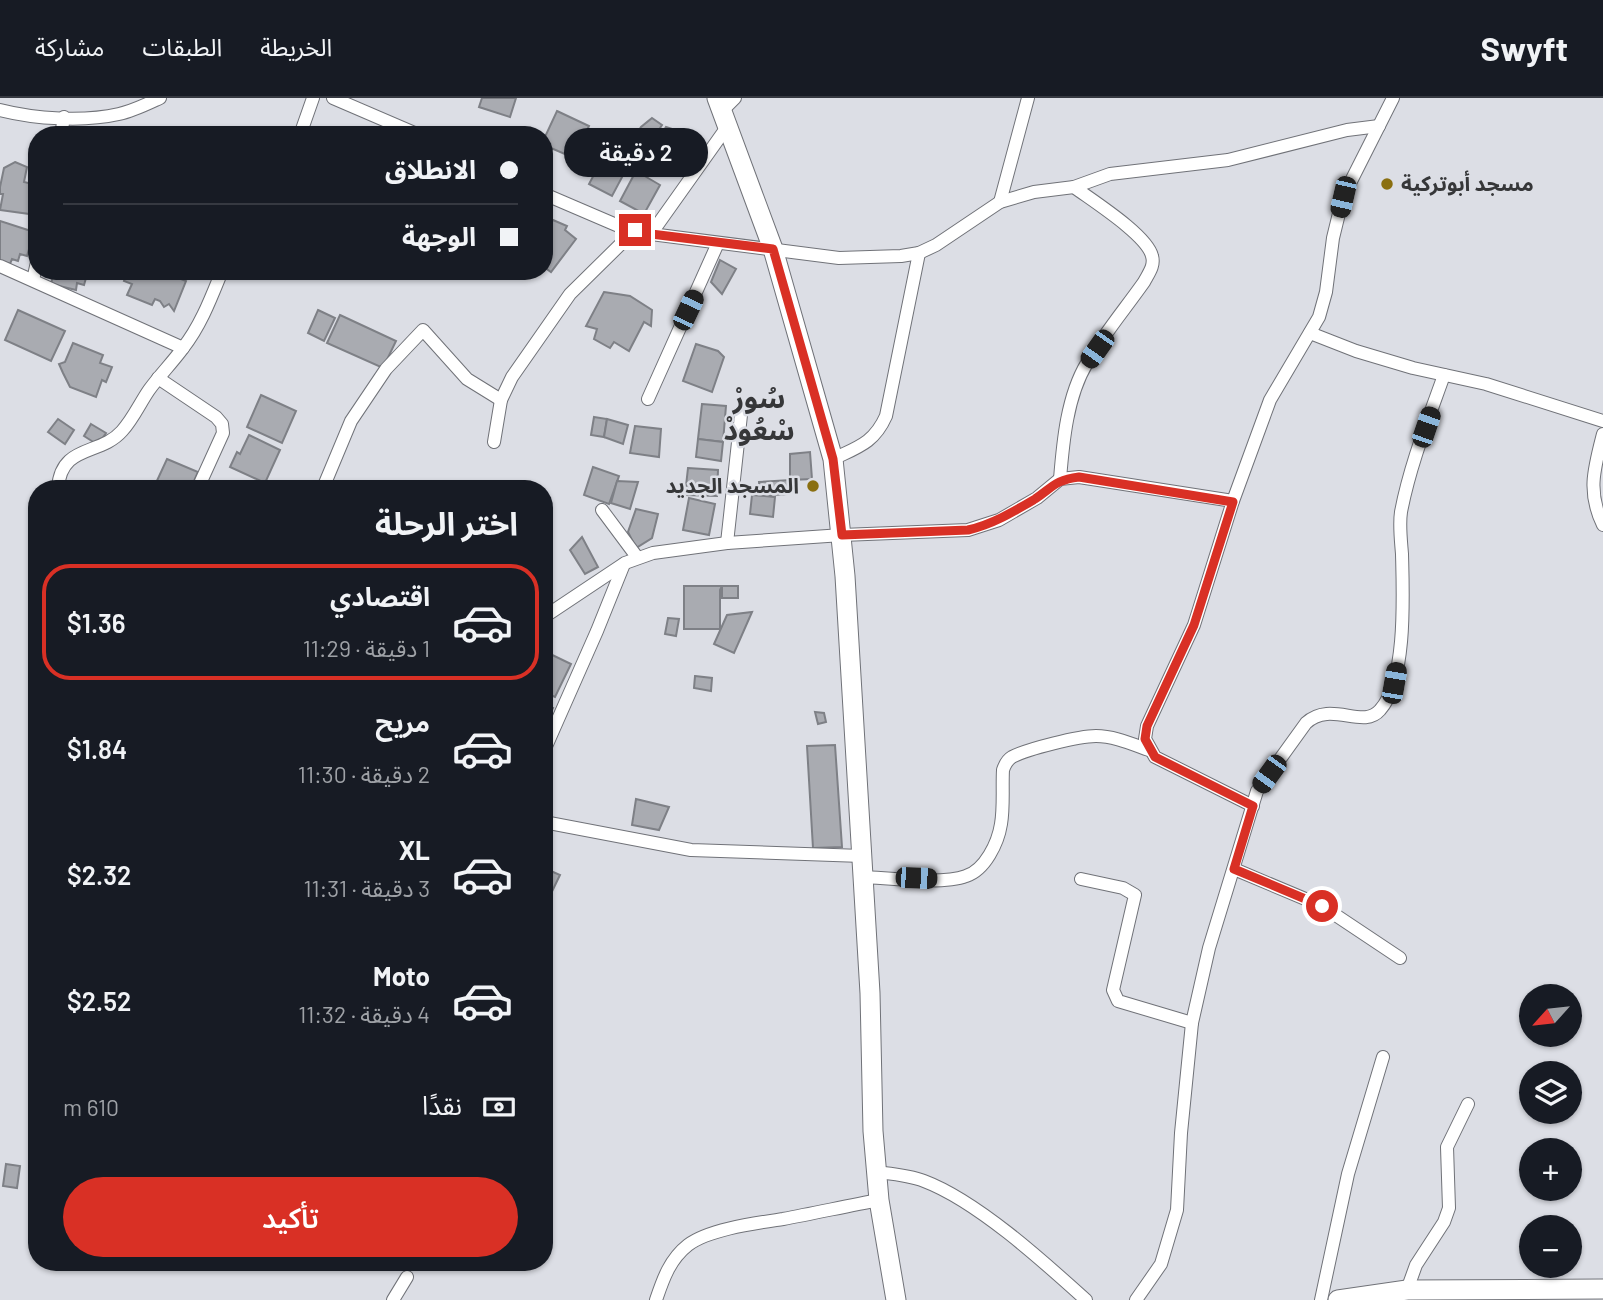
<!DOCTYPE html>
<html lang="ar">
<meta charset="utf-8">
<style>
:root{--surface:#171b24;--page:#20242c;--text:#f1f3f6;--muted:#9ea1a6;--line:#363941;--accent:#d93025}
body{margin:0;font-family:Barlow,"Noto Sans Arabic",sans-serif;background:var(--page);color:var(--text);direction:rtl;height:100vh;display:flex;flex-direction:column;font-size:26px;white-space:nowrap}
*{box-sizing:border-box;margin:0}
p{font-size:23px;color:var(--muted)}
.icon{flex:none;width:38px;height:38px;fill:none;stroke:currentColor;stroke-width:2;stroke-linecap:round;stroke-linejoin:round}
.map{position:relative;flex:1;overflow:hidden;direction:ltr}
.side{position:absolute;left:28px;top:382px;width:525px;height:791px;display:flex;flex-direction:column;background:var(--surface);border-radius:28px;box-shadow:0 2px 5px #0004;direction:rtl}
.side>*{flex:none}
.guide{position:absolute;left:28px;top:28px;width:525px;height:154px;border-radius:28px;box-shadow:0 2px 5px #0004;direction:rtl;display:grid;align-content:center;height:154px;padding:0 35px;background:var(--surface)}
.needle{width:46px;rotate:243deg}
.buttons{position:absolute;left:1519px;top:886px;display:grid;gap:14px}
.buttons a{display:grid;place-items:center;width:63px;height:63px;border-radius:50%;background:var(--surface);box-shadow:0 2px 5px #0004;font-size:35px}
.end{position:absolute;width:32px;height:32px;margin:-16px;border:9px solid #d93025;background:#fff;box-shadow:0 0 0 4px #fff}
.from{border-radius:50%}
.bubble{position:absolute;height:49px;border-radius:24px;background:var(--surface);box-shadow:0 2px 5px #0004;font-size:23px;font-weight:600;line-height:49px;text-align:center;direction:rtl}
.car{position:absolute;width:21px;height:42px;margin:-21px -10px;border-radius:9px;box-shadow:0 0 5px 2px #0007;background:linear-gradient(#222 24%,#8ab4d8 0 40%,#222 0 76%,#8ab4d8 0 86%,#222 0)}
.guide b{display:flex;align-items:center;gap:24px;height:66px;font-size:26px}
.guide b+b{border-top:2px solid var(--line)}
.guide i{width:18px;height:18px;background:var(--text)}
ul{padding:0;list-style:none}
li{display:flex;align-items:center;gap:21px;height:116px;margin:0 14px 10px;padding:0 21px;border:4px solid transparent;border-radius:28px}
li div{flex:1}
li b{display:block;font-size:26px}
li em{font-style:normal;font-weight:600}
li.current{border-color:var(--accent)}
li>.icon{width:63px;height:63px;stroke-width:1.5}
h2{padding:0 35px;font-size:32px;line-height:84px}
.pay{display:flex;align-items:center;gap:18px;height:77px;padding:0 35px;font-size:26px}
.pay p{margin-inline-start:auto}
.primary-button{display:flex;gap:14px;margin-top:auto;padding:14px 35px}
.primary-button a{flex:1;height:80px;border-radius:42px;background:var(--accent);color:#fff;font-size:28px;font-weight:600;line-height:80px;text-align:center}
header{display:flex;align-items:center;gap:42px;box-sizing:border-box;height:98px;padding:0 35px;background:var(--surface);border-bottom:2px solid var(--line)}
header strong{font-size:33px}
nav{display:flex;gap:38px;margin-inline-start:auto;font-size:24px}
.map>svg:first-child{display:block}
.building{fill:#a9abb1;stroke:#7e8086;stroke-width:2}
.lines{fill:none;stroke-linecap:round;stroke-linejoin:round}
.street-casing{stroke:#707278;stroke-width:14}
.secondary-casing{stroke:#707278;stroke-width:21}
.street{stroke:#fff;stroke-width:12}
.secondary{stroke:#fff;stroke-width:19}
.route{stroke:#d93025;stroke-width:9}
.poi-dot{fill:#8a6f10;stroke:#dcdee5;stroke-width:2.5}
.labels{text-anchor:middle;stroke-width:5;stroke-linejoin:round;paint-order:stroke}
.poi-label{font-size:21px;font-weight:bold;fill:#363739;stroke:#dcdee5;text-anchor:start}
.district-label{font-size:28px;font-weight:bold;fill:#363739;stroke:#dcdee5}
</style>
<header>
<strong>Swyft</strong>
<nav><a>الخريطة</a><a>الطبقات</a><a>مشاركة</a></nav>
</header>
<div class="map">
<svg width="1603" height="1202" viewBox="0 0 1603 1202">
<rect width="100%" height="100%" fill="#dcdee5"/>
<g class="building">
<polygon points="482,0 516,0 510,19 479,9"/>
<polygon points="557,13 589,28 574,60 544,47 544,41"/>
<polygon points="652,20 662,27 639,62 626,53 641,29"/>
<polygon points="666,29 690,37 678,72 646,61"/>
<polygon points="590,48 598,53 587,71 579,66"/>
<polygon points="605,56 628,68 612,98 589,86"/>
<polygon points="15,64 27,69 24,84 37,87 37,117 0,112 3,96 0,96 0,89 4,70"/>
<polygon points="636,73 660,87 644,116 620,103"/>
<polygon points="553,122 567,128 565,132 576,141 551,174 544,169 544,134"/>
<polygon points="0,123 34,134 27,158 20,156 18,163 12,161 10,166 0,163"/>
<polygon points="720,162 736,171 722,196 711,184"/>
<polygon points="54,173 83,173 82,179 86,180 84,187 77,185 76,192 51,186"/>
<polygon points="128,173 173,173 179,176 178,180 186,183 174,213 169,206 164,209 160,203 155,201 152,207 127,197 132,186 124,183"/>
<polygon points="604,194 630,198 652,212 651,228 644,224 629,253 614,244 610,250 594,241 597,231 586,228"/>
<polygon points="18,212 65,233 51,263 5,242"/>
<polygon points="318,212 335,220 324,243 308,235"/>
<polygon points="340,217 396,243 383,270 327,245"/>
<polygon points="73,245 103,257 100,265 112,269 106,284 102,282 96,299 70,289 63,275 59,266 65,264"/>
<polygon points="696,246 718,253 724,259 712,294 683,283"/>
<polygon points="261,297 296,313 282,345 247,329"/>
<polygon points="702,306 726,308 723,344 698,341"/>
<polygon points="594,319 607,321 604,339 591,337"/>
<polygon points="58,321 74,332 65,346 48,334"/>
<polygon points="607,321 628,327 623,346 604,339"/>
<polygon points="91,326 106,335 98,347 84,338"/>
<polygon points="635,328 661,331 659,359 630,355"/>
<polygon points="249,337 280,352 265,385 230,369 237,354 240,356"/>
<polygon points="698,341 723,344 721,363 696,359"/>
<polygon points="810,354 812,381 790,382 790,356"/>
<polygon points="167,361 198,374 191,390 163,390 155,387"/>
<polygon points="593,369 619,378 609,406 584,397"/>
<polygon points="688,370 718,372 717,398 685,397"/>
<polygon points="790,382 787,396 760,398 759,384"/>
<polygon points="617,383 638,384 630,411 611,405"/>
<polygon points="752,397 775,399 773,419 750,416"/>
<polygon points="689,400 715,406 709,437 683,432"/>
<polygon points="636,411 658,416 652,440 636,450 628,434"/>
<polygon points="582,439 598,469 585,476 570,452"/>
<polygon points="684,488 722,488 720,492 720,531 684,531"/>
<rect x="722" y="488" width="16" height="12"/>
<polygon points="752,514 734,555 714,546 727,517"/>
<polygon points="668,520 679,521 676,538 665,536"/>
<polygon points="544,553 571,566 555,599 544,594"/>
<polygon points="695,578 712,580 711,593 694,590"/>
<polygon points="544,605 553,610 544,628"/>
<polygon points="815,614 824,615 826,624 818,626"/>
<polygon points="835,647 842,749 813,750 807,648"/>
<polygon points="636,701 669,709 659,732 632,727"/>
<polygon points="544,770 560,777 544,810"/>
<polygon points="6,1066 20,1068 17,1090 3,1088"/>
</g>
<g class="lines">
<g class="street-casing">
<g id="street">
<polyline points="333,0 419,37"/>
<path d="M0,12C35,21 84,24 119,16C133,13 147,6 160,0"/>
<polyline points="721,14 735,0"/>
<polyline points="61,37 64,19"/>
<polyline points="300,37 313,0"/>
<polyline points="544,96 621,129 651,136 839,160 901,158 919,155 936,147 1000,104 1034,94 1074,89 1110,76 1228,62 1347,32 1379,28"/>
<polyline points="1000,104 1028,0"/>
<polyline points="651,136 727,29"/>
<polyline points="0,168 183,250"/>
<polyline points="33,182 37,164"/>
<polyline points="1310,235 1356,253 1413,270 1486,286 1603,323"/>
<polyline points="158,280 216,319 222,326 223,335 198,390"/>
<polyline points="648,301 718,145"/>
<path d="M1603,336C1594,371 1587,394 1603,427"/>
<polyline points="494,344 501,302 512,279 570,196 635,132"/>
<path d="M833,361C858,349 874,345 886,318L919,155"/>
<path d="M1060,381C1063,344 1067,298 1087,265C1103,237 1125,211 1144,184C1148,176 1155,168 1152,158C1147,137 1093,103 1074,89"/>
<path d="M58,390C61,346 100,358 122,333C133,321 140,305 149,292C159,278 172,265 183,250C201,227 211,200 222,173"/>
<polyline points="323,390 351,323 386,271 423,232 467,281 501,302"/>
<polyline points="602,412 637,459"/>
<polyline points="727,445 741,317"/>
<polyline points="544,519 625,465 653,455 727,445 842,437 968,432 999,422 1037,400 1060,381 1079,379 1233,403"/>
<polyline points="544,653 597,533 624,466"/>
<polyline points="1253,708 1155,659 1145,641 1147,628 1194,527 1233,403 1270,302 1319,219 1326,194 1333,140 1343,99 1393,0"/>
<polyline points="544,724 691,752 862,758"/>
<polyline points="1234,771 1322,808 1400,860"/>
<path d="M863,779C889,780 943,787 966,778C985,772 998,745 1001,726C1004,709 1002,689 1003,672C1005,666 1007,662 1012,659C1027,651 1079,638 1096,638C1114,638 1132,646 1149,652"/>
<polyline points="1081,781 1123,790 1135,797 1113,892 1118,903 1192,925"/>
<path d="M876,1074C893,1076 909,1077 924,1083C977,1103 1044,1164 1086,1202"/>
<polyline points="1407,1192 1416,1167 1444,1124 1449,1110 1447,1049 1468,1006"/>
<polyline points="393,1202 407,1179"/>
<path d="M656,1202C663,1181 670,1161 688,1147C709,1131 757,1125 783,1121C815,1115 847,1108 879,1102"/>
<path d="M1136,1202L1161,1166L1177,1112L1181,1035L1192,925L1209,850L1257,693L1306,625C1331,602 1363,632 1380,612C1407,582 1403,496 1402,456C1401,443 1399,427 1401,414C1410,367 1428,322 1444,277"/>
<polyline points="1321,1202 1348,1076 1383,959"/>
</g>
</g>
<g class="secondary-casing">
<g id="secondary">
<polyline points="717,0 773,151 833,361 845,478 870,895 873,1033 879,1102 896,1202"/>
<polyline points="1338,1202 1407,1192 1603,1191"/>
</g>
</g>
<use href="#street" class="street"/>
<use href="#secondary" class="secondary"/>
</g>
<g class="lines">
<path class="route" d="M635,132L651,136L773,151L833,361L842,437L968,432C993,426 1013,414 1035,401C1053,389 1055,382 1079,379L1233,404L1194,527L1147,628L1145,641L1155,659L1253,708L1234,771L1322,808"/>
</g>
<g class="poi-dot">
<circle cx="1387" cy="86" r="7"/>
<circle cx="813" cy="388" r="7"/>
</g>
<g class="labels">
<g class="poi-label">
<text x="1401" y="93">مسجد أبوتركية</text>
<text x="799" y="395" text-anchor="end">المسجد الجديد</text>
</g>
<g class="district-label">
<text x="759" y="310">سُورْ<tspan x="759" dy="32">سْعُودْ</tspan></text>
</g>
</g>
</svg>
<div class="buttons">
<a><svg class="needle" viewBox="-14 -14 28 28"><path d="M0-13l5 13h-10z" fill="#e53935"/><path d="M0 13l5-13h-10z" fill="#9ea1a6"/></svg></a>
<a><svg class="icon" aria-label="layers" viewBox="0 0 24 24"><path d="M12 4l9 5-9 5-9-5zM3 14l9 5 9-5"/></svg></a>
<a>+</a>
<a>−</a>
</div>
<i class="end from" style="left:1322px;top:808px"></i>
<i class="end" style="left:635px;top:132px"></i>
<div class="bubble" style="left:564px;top:30px;width:144px">2 دقيقة</div>
<i class="car" style="left:1343px;top:99px;rotate:193deg"></i>
<i class="car" style="left:688px;top:212px;rotate:25deg"></i>
<i class="car" style="left:1097px;top:251px;rotate:215deg"></i>
<i class="car" style="left:1426px;top:329px;rotate:19deg"></i>
<i class="car" style="left:1394px;top:585px;rotate:10deg"></i>
<i class="car" style="left:1269px;top:676px;rotate:216deg"></i>
<i class="car" style="left:916px;top:780px;rotate:92deg"></i>
<div class="guide">
<b><i class="from"></i>الانطلاق</b>
<b><i></i>الوجهة</b>
</div>
<section class="side">
<h2>اختر الرحلة</h2>
<ul>
<li class="current"><svg class="icon" aria-label="car" viewBox="0 0 24 24"><path d="M5 17H2v-5l4-1 3-4h7l3 4 3 1v5h-3M9 17h6M6 11h13"/><circle cx="7" cy="17" r="2"/><circle cx="17" cy="17" r="2"/></svg><div><b>اقتصادي</b><p>1 دقيقة · 11:29</p></div><em>$1.36</em></li>
<li><svg class="icon" aria-label="car" viewBox="0 0 24 24"><path d="M5 17H2v-5l4-1 3-4h7l3 4 3 1v5h-3M9 17h6M6 11h13"/><circle cx="7" cy="17" r="2"/><circle cx="17" cy="17" r="2"/></svg><div><b>مريح</b><p>2 دقيقة · 11:30</p></div><em>$1.84</em></li>
<li><svg class="icon" aria-label="car" viewBox="0 0 24 24"><path d="M5 17H2v-5l4-1 3-4h7l3 4 3 1v5h-3M9 17h6M6 11h13"/><circle cx="7" cy="17" r="2"/><circle cx="17" cy="17" r="2"/></svg><div><b>XL</b><p>3 دقيقة · 11:31</p></div><em>$2.32</em></li>
<li><svg class="icon" aria-label="car" viewBox="0 0 24 24"><path d="M5 17H2v-5l4-1 3-4h7l3 4 3 1v5h-3M9 17h6M6 11h13"/><circle cx="7" cy="17" r="2"/><circle cx="17" cy="17" r="2"/></svg><div><b>Moto</b><p>4 دقيقة · 11:32</p></div><em>$2.52</em></li>
</ul>
<div class="pay"><svg class="icon" aria-label="cash" viewBox="0 0 24 24"><path d="M3 7h18v10H3z"/><circle cx="12" cy="12" r="2"/></svg>نقدًا<p>610 m</p></div>
<div class="primary-button"><a>تأكيد</a></div>
</section>
</div>
